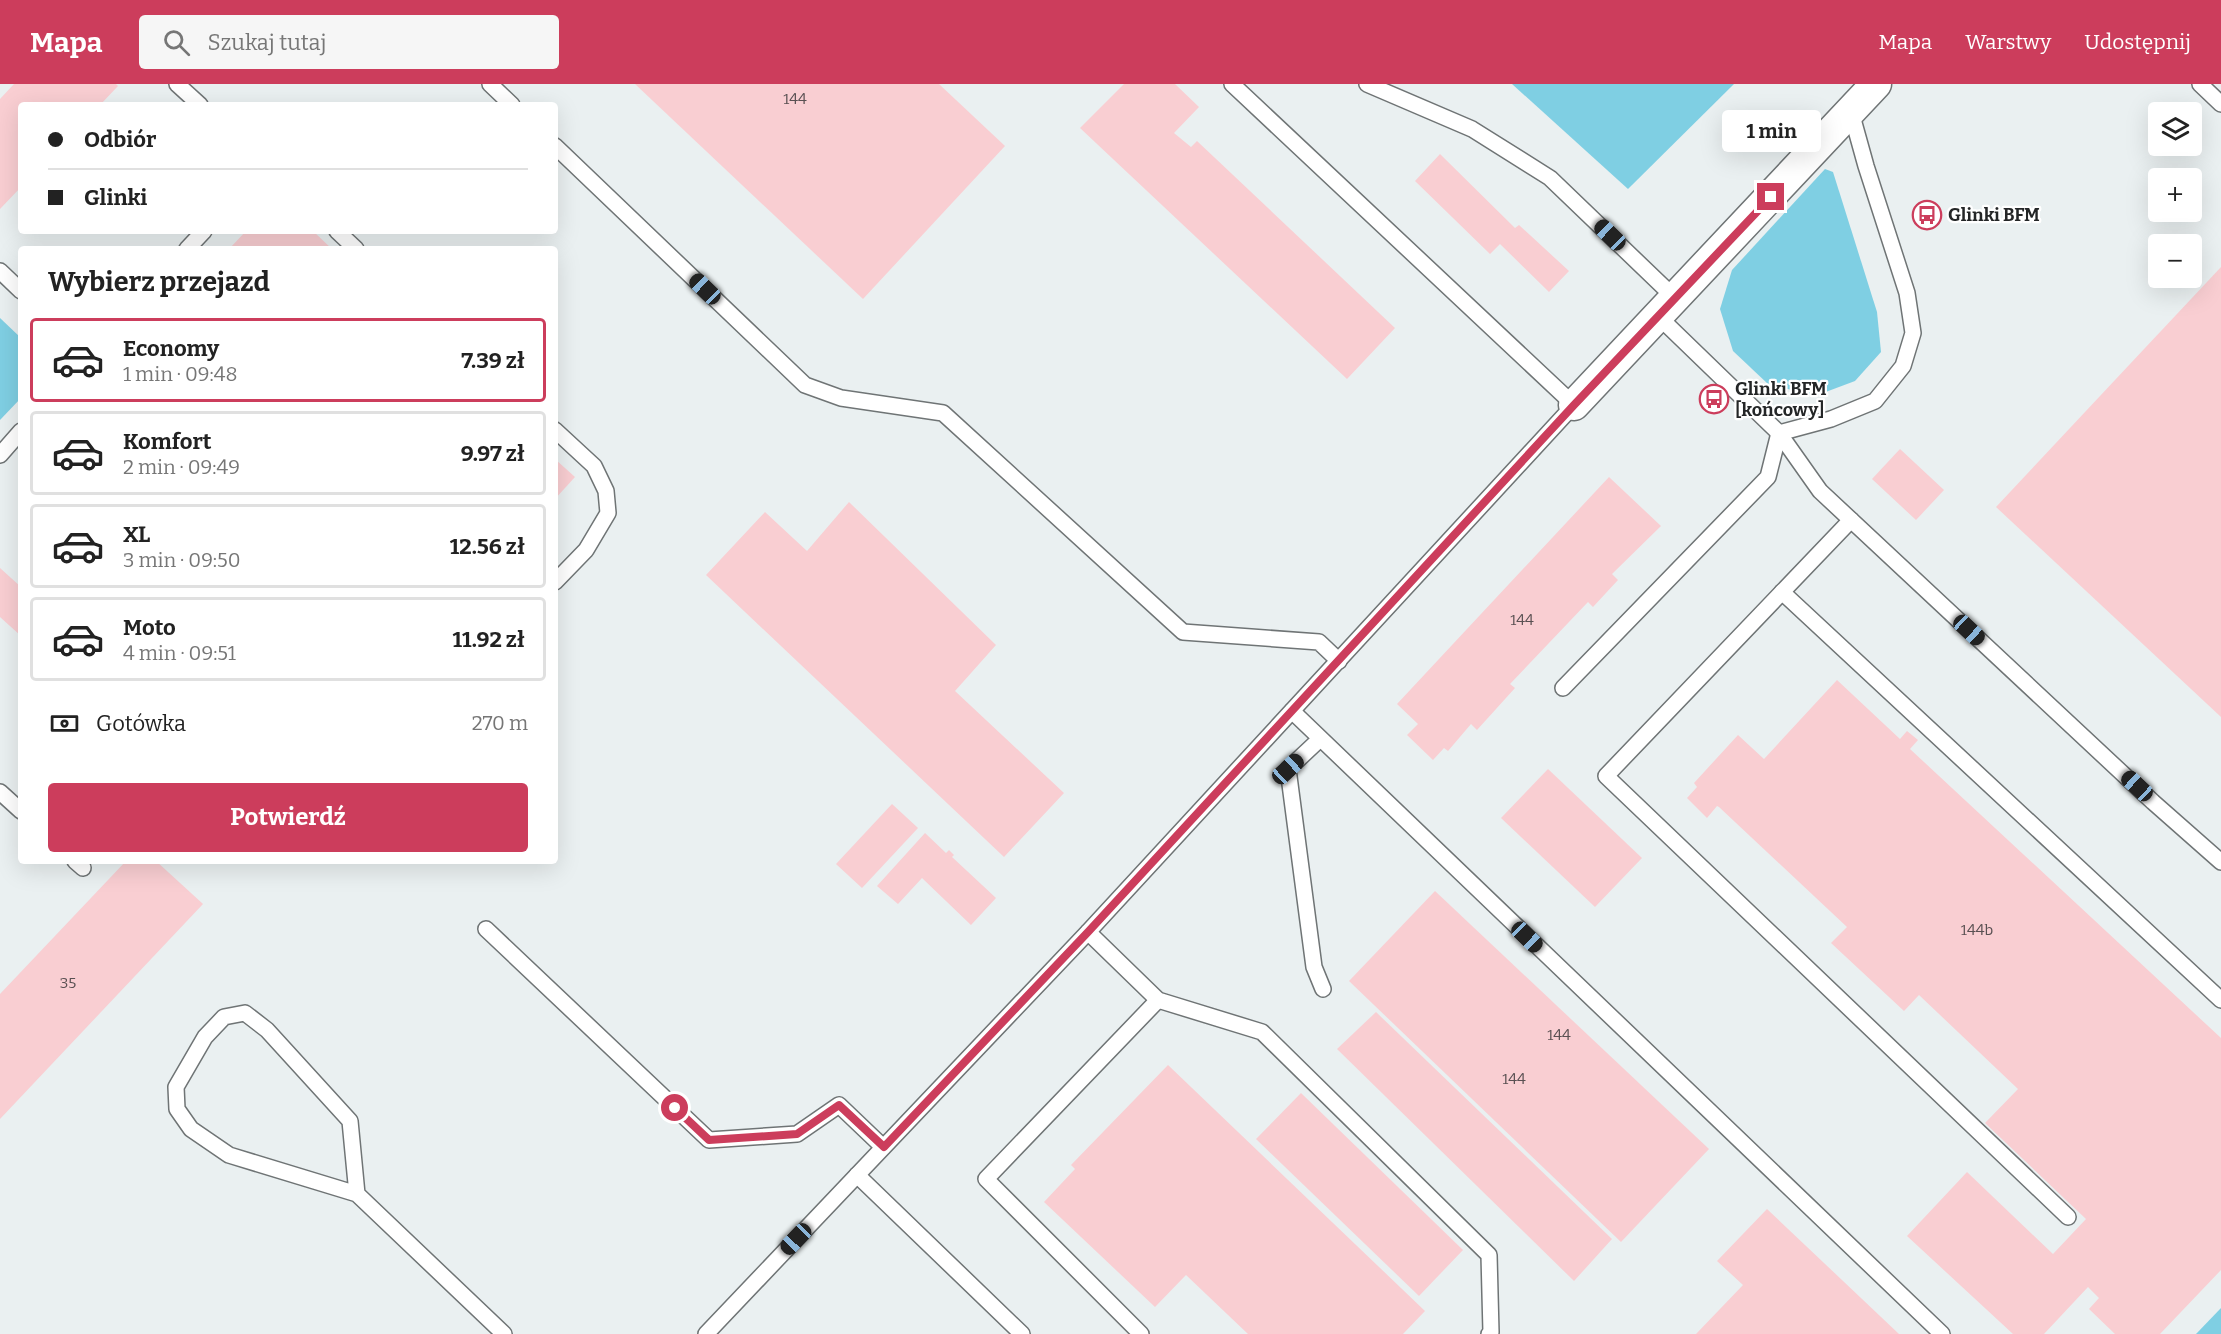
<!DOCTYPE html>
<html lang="pl">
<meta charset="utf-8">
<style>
:root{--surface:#fff;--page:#f6f6f6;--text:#222;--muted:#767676;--line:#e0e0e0;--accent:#cc3d5c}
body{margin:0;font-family:Bitter,serif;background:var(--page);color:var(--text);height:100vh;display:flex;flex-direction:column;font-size:22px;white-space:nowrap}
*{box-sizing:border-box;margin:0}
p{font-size:20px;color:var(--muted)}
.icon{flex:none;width:33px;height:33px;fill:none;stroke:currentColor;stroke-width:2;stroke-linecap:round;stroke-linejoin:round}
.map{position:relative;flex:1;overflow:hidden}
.sheet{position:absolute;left:18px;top:162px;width:540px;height:618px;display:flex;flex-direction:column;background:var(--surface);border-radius:6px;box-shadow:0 6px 24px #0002}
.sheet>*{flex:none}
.hud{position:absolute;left:18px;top:18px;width:540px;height:132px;border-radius:6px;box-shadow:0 6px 24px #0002;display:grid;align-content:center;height:132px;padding:0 30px;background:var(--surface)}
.buttons{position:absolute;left:2148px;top:18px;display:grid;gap:12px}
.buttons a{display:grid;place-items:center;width:54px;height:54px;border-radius:6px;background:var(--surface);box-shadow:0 6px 24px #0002;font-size:30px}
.end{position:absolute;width:27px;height:27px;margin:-14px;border:8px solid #cc3d5c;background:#fff;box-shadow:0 0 0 3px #fff}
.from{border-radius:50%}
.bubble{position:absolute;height:42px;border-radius:6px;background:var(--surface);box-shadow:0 6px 24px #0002;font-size:20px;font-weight:700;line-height:42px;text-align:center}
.car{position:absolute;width:18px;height:36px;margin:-18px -9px;border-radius:8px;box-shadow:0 0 4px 2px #0007;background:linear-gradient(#222 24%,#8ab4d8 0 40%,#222 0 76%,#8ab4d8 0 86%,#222 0)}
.hud b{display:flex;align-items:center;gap:21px;height:57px;font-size:22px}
.hud b+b{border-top:2px solid var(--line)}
.hud i{width:15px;height:15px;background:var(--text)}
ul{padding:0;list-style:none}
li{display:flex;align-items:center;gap:18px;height:84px;margin:0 12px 9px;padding:0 18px;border:3px solid var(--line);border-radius:6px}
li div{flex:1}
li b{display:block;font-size:22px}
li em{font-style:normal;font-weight:700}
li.on{border-color:var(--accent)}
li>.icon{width:54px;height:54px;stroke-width:1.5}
h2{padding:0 30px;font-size:27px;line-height:72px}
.pay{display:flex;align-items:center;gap:15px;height:66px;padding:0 30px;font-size:22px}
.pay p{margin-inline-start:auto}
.action{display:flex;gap:12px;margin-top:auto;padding:12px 30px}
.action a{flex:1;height:69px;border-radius:6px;background:var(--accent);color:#fff;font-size:24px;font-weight:700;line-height:69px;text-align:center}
header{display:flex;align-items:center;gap:36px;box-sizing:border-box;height:84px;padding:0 30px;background:var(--accent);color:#fff}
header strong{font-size:28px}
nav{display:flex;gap:33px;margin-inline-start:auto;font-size:21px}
.search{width:420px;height:54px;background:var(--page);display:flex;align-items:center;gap:15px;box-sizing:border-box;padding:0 21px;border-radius:6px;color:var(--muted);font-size:22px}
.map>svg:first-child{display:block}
.green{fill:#7fcfe3}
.building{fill:#f9ced2}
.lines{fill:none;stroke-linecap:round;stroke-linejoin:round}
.service-casing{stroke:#6f7475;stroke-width:18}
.minor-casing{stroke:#6f7475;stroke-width:33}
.service{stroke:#fff;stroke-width:15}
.minor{stroke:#fff;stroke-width:30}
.route{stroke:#cc3d5c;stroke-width:8}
.labels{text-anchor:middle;stroke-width:4.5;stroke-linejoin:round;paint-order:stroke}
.number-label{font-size:15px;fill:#595052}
.poi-label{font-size:18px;font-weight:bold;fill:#242627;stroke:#fff;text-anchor:start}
</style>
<header>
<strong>Mapa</strong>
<div class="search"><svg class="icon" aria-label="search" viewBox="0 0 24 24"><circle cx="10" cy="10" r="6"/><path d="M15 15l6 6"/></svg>Szukaj tutaj</div>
<nav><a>Mapa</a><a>Warstwy</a><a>Udostępnij</a></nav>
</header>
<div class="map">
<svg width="2221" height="1250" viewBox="0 0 2221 1250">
<rect width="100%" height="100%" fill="#eaf0f1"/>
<g class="green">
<polygon points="1512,0 1734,0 1628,105"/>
<polygon points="1825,85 1833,88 1877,228 1881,268 1855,297 1815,312 1768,300 1733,267 1720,225 1732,186"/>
<polygon points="0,234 21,254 21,314 0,336"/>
<polygon points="2221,1224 2221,1250 2196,1250"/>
</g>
<g class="building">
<polygon points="14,0 116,0 118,2 100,21 21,21 21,103 0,125 0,15"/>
<polygon points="635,0 939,0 1005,62 863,215"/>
<polygon points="1124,0 1175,0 1199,23 1174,49 1191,63 1197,57 1395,244 1347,295 1080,44"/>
<polygon points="1440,70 1515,144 1519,141 1569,187 1549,208 1500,160 1490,170 1415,97"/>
<polygon points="246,147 313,147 332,165 225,165 228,162 230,164"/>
<polygon points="2221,183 2221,633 1996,423"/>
<polygon points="1900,365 1944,406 1916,436 1872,395"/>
<polygon points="555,375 575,393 555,415"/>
<polygon points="1609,393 1661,442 1612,490 1618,496 1593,523 1588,518 1510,600 1515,604 1477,646 1471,640 1448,667 1444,664 1433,676 1407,651 1418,640 1397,620"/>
<polygon points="849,418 996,561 955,607 1064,709 1004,773 706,491 765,428 807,467"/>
<polygon points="0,484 21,503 21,552 0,533"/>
<polygon points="1837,596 1900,655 1907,647 1918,656 1910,665 2221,954 2221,1186 2160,1250 2115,1250 2089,1225 2099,1214 2088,1203 2044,1250 2013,1250 1907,1152 1967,1088 2053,1170 2086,1135 1985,1039 2018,1005 1919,911 1904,927 1831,859 1847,843 1719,723 1717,722 1707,734 1687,714 1697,703 1694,699 1738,651 1764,675"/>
<polygon points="1548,685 1642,774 1595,823 1501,734"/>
<polygon points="892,720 918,744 862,804 836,780"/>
<polygon points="925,749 946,769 949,766 954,771 952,773 996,814 971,841 922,794 898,820 877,802"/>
<polygon points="126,777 156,777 203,820 0,1035 0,910"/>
<polygon points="1435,807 1709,1065 1621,1158 1349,897"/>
<polygon points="1376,928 1612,1155 1574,1197 1337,965"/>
<polygon points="1168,981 1425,1227 1403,1250 1248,1250 1186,1191 1155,1223 1044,1118 1075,1085 1071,1081"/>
<polygon points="1301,1009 1463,1166 1419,1212 1256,1055"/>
<polygon points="1767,1125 1899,1250 1696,1250 1743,1201 1717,1177"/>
</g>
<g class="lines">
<g class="service-casing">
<g id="service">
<polyline points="177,0 200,21"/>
<polyline points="490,0 512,21"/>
<polyline points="1367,0 1472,45 1550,94 1676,215"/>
<polyline points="2200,0 2221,20"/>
<polyline points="555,62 805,301 841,314 943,329 1183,548 1319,558 1339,577"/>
<polyline points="337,147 356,165"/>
<polyline points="187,165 204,147"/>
<polyline points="0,187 21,207"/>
<polyline points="1659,233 1779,349 1820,407 2153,718 2221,778"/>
<polyline points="555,346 594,382 606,407 608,429 586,466 555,498"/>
<polyline points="1779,349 1831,335 1875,317 1903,282 1913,249 1907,209 1866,82 1851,28"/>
<polyline points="0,371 21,347"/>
<polyline points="1851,436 1606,692 2068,1133"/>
<polyline points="1782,508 2221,916"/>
<polyline points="1563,604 1768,393 1779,349"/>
<polyline points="1292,627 1942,1250"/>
<polyline points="1320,655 1288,685 1314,883 1323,905"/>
<polyline points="0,708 21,727"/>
<polyline points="75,777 83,784"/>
<polyline points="486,845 709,1056 797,1050 839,1021 883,1063"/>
<polyline points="1088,848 1158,916 1262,948 1489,1171 1491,1248 1489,1250"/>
<polyline points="857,1091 1022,1250"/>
<polyline points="357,1110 350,1037 267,946 245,929 224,933 205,953 176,1003 177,1025 191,1045 229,1071 357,1110 504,1250"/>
<polyline points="706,1250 1088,848 1574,321 1232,0"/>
<polyline points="1141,1250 986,1095 1158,916"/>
</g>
</g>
<g class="minor-casing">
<polyline id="minor" points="1574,321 1876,0"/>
</g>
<use href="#service" class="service"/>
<use href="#minor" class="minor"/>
</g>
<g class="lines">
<polyline class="route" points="675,1024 709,1056 797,1050 839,1021 884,1063 1088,848 1574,321 1771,113"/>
</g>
<defs>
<g id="bus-ring" transform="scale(1.5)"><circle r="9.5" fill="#fff" stroke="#cc3d5c" stroke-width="1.5"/><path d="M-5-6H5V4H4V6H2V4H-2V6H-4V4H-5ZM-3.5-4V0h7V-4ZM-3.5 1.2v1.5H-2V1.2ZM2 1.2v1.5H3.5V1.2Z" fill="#cc3d5c"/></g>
</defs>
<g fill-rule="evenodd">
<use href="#bus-ring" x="1927" y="131"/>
<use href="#bus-ring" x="1714" y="315"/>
</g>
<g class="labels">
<g class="number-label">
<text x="795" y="20">144</text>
<text x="1522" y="541">144</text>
<text x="1977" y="851">144b</text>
<text x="68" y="904">35</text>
<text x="1559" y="956">144</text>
<text x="1514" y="1000">144</text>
</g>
<g class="poi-label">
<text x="1948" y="137">Glinki BFM</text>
<text x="1735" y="311">Glinki BFM<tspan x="1735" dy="21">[końcowy]</tspan></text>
</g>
</g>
</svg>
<div class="buttons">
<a><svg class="icon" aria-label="layers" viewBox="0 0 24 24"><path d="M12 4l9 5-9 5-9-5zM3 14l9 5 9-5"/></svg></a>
<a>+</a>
<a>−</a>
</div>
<i class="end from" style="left:675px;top:1024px"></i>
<i class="end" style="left:1771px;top:113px"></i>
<div class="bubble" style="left:1722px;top:26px;width:99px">1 min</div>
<i class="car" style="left:1610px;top:151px;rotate:314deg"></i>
<i class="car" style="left:705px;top:205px;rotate:314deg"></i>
<i class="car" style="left:1969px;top:546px;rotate:133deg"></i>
<i class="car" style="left:1288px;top:685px;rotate:47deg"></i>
<i class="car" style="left:2137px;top:702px;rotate:313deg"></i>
<i class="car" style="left:1527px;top:853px;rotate:134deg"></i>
<i class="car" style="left:796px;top:1155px;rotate:224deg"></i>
<div class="hud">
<b><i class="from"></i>Odbiór</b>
<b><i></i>Glinki</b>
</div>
<section class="sheet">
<h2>Wybierz przejazd</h2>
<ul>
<li class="on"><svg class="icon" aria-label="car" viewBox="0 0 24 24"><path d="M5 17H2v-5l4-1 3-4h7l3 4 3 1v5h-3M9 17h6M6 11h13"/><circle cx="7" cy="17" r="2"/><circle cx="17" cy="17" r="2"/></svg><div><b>Economy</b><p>1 min · 09:48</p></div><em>7.39 zł</em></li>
<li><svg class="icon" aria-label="car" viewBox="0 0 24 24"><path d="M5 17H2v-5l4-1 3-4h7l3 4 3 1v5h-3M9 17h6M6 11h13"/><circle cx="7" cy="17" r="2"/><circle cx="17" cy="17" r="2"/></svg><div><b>Komfort</b><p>2 min · 09:49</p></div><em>9.97 zł</em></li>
<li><svg class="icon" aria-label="car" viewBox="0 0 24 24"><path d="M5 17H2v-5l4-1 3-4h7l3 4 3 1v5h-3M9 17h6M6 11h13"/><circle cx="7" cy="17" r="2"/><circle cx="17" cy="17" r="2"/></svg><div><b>XL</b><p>3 min · 09:50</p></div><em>12.56 zł</em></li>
<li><svg class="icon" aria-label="car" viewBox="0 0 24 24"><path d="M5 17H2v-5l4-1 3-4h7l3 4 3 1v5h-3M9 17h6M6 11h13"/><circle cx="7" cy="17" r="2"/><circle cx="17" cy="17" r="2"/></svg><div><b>Moto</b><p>4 min · 09:51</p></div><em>11.92 zł</em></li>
</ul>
<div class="pay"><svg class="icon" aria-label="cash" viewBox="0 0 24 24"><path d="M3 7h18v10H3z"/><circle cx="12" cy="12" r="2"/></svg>Gotówka<p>270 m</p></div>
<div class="action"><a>Potwierdź</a></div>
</section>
</div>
